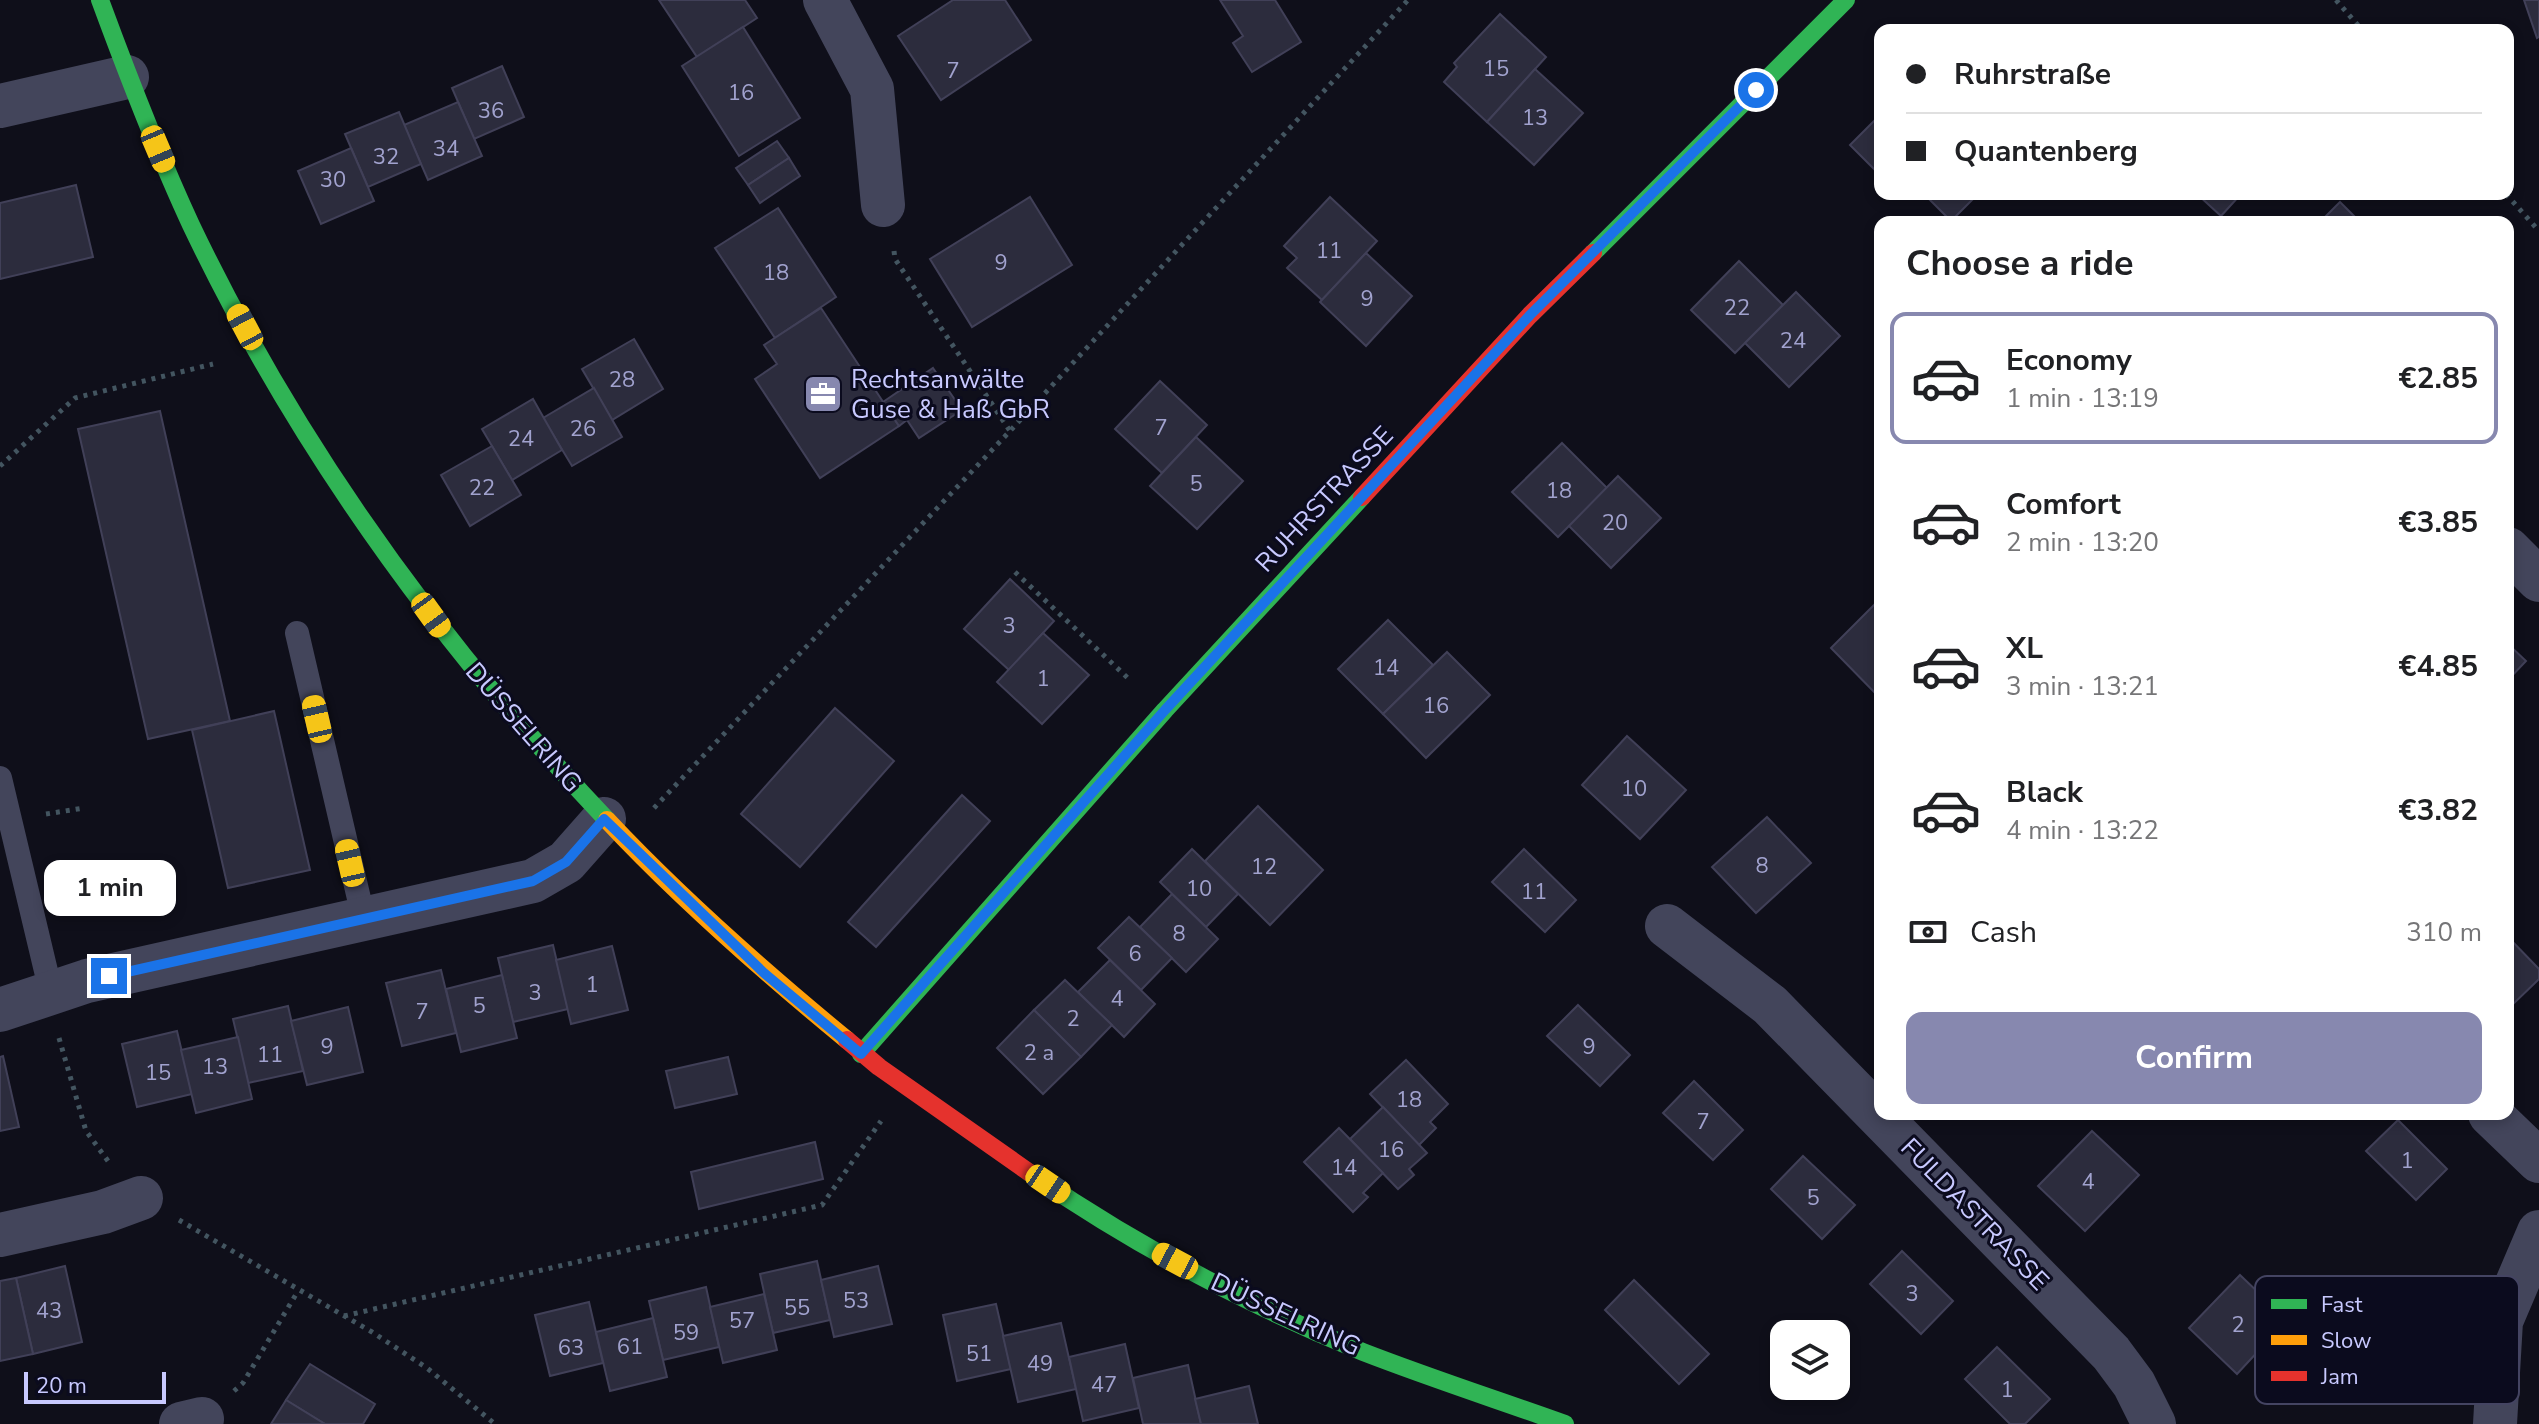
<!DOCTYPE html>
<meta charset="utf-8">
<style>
:root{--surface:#fff;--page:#f6f6f6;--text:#202124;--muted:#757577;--line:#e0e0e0;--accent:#8788af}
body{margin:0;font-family:"Nunito Sans",sans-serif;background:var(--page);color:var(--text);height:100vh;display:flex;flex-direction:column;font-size:30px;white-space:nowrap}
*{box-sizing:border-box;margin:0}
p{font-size:26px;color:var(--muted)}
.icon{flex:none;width:44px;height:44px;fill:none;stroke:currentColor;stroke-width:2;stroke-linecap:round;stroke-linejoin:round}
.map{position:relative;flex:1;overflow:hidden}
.side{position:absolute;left:1874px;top:216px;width:640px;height:904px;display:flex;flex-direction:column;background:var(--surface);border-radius:16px;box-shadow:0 4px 12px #0003}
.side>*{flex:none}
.guide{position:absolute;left:1874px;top:24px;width:640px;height:176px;border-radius:16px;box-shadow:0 4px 12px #0003;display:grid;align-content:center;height:176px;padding:0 32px;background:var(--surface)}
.controls{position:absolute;left:1770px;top:1320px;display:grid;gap:16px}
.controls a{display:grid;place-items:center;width:80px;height:80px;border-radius:16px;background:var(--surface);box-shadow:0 4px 12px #0003;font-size:40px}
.scale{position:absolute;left:24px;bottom:20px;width:142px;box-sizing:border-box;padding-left:8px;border:4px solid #c8c9ff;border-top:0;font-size:22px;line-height:28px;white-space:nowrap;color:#c8c9ff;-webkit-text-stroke:6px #0b0b1e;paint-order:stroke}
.end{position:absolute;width:36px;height:36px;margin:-18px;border:10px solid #1a73e8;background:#fff;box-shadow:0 0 0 4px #fff}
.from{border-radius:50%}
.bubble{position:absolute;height:56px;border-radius:16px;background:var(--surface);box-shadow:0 4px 12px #0003;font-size:26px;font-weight:700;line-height:56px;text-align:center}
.car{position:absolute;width:24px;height:48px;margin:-24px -12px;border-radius:10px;box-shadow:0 0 6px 2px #0007;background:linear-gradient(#f5c518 24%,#345 0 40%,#f5c518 0 76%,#345 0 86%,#f5c518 0)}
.guide b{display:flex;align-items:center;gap:28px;height:76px;font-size:30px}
.guide b+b{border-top:2px solid var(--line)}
.guide i{width:20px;height:20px;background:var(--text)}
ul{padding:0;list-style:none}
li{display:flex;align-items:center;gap:24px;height:132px;margin:0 16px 12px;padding:0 16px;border:4px solid transparent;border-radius:16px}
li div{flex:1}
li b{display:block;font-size:30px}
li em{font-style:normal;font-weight:700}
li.on{border-color:var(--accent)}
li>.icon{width:72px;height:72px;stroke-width:1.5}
h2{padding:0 32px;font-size:36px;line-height:96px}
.pay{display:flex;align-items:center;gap:20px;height:88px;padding:0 32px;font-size:30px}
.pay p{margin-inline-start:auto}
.cta{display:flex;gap:16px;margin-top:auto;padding:16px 32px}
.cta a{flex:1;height:92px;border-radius:16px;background:var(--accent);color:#fff;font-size:32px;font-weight:700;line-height:92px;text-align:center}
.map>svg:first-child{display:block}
.building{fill:#2c2c3d;stroke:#414058;stroke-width:2}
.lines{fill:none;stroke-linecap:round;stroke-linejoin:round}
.path{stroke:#435560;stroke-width:5;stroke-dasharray:4 6;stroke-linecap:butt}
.lane{stroke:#43455b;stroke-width:24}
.street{stroke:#43455b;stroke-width:44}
.fast{stroke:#30b455;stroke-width:18}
.slow{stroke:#ff9f0a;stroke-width:18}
.jam{stroke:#e5322d;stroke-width:18}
.route{stroke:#1a73e8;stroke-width:10}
.labels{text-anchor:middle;stroke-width:6;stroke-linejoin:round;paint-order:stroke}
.number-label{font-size:22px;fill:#a1a2ce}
.poi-label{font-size:26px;fill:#c8c9ff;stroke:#0b0b1e;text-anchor:start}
.street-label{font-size:26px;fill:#c8c9ff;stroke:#0b0b1e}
.key{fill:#0b0b1e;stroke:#444462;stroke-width:2}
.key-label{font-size:22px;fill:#c8c9ff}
</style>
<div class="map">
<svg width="2539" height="1424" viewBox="0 0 2539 1424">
<rect width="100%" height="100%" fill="#0f0f1a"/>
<g class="building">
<polygon points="659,0 745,0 757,18 697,57"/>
<polygon points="953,0 1005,0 1031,40 941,100 898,36"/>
<polygon points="1220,0 1275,0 1301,42 1252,72 1233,43 1243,36"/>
<polygon points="2524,0 2539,0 2539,37 2537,38"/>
<polygon points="1500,14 1546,57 1487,122 1444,82 1457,67 1454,63"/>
<polygon points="743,27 800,118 739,156 682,66"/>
<polygon points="502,66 524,117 474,139 452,88"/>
<polygon points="1535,69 1583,113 1534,165 1487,122"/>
<polygon points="458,102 482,156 428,180 404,125"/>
<polygon points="399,112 421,164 368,187 345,134"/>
<polygon points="1880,115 1880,175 1850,145"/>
<polygon points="777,141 789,158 748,185 736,168"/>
<polygon points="351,148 374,201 321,224 298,171"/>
<polygon points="789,158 800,176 760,203 748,185"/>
<polygon points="76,185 93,257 0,279 0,203"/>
<polygon points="1924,194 1978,194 1951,221"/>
<polygon points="2197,194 2241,194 2221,216"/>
<polygon points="1030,197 1072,265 972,327 930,259"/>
<polygon points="1330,197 1377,241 1322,300 1287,268 1297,258 1284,246"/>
<polygon points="2340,202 2360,222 2320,222"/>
<polygon points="778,208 836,297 775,338 715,248"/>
<polygon points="1366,253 1412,296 1366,346 1320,302"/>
<polygon points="1739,261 1783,305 1735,353 1691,310"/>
<polygon points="1796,292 1840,336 1789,387 1745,343"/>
<polygon points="821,308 899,426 820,478 755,379 777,364 764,345"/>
<polygon points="634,339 663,389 612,420 582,369"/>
<polygon points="933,368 962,410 919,438 907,420 899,426 883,402"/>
<polygon points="1160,381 1207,425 1162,473 1115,429"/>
<polygon points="594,388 622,437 572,466 543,418"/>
<polygon points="533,399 562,450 512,480 482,429"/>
<polygon points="160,411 230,721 148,739 78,429"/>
<polygon points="1196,437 1243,481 1197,529 1150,486"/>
<polygon points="1562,443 1607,488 1558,537 1512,492"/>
<polygon points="492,446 521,495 470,526 441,475"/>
<polygon points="1618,476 1661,518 1611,568 1569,526"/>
<polygon points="1010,579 1054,621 1009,670 964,629"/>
<polygon points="1876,603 1880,607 1880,698 1831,648"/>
<polygon points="1388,620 1433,665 1383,714 1338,669"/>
<polygon points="1043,633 1089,675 1042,724 997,682"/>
<polygon points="2508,644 2526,661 2508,680"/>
<polygon points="1447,652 1490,695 1426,758 1383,714"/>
<polygon points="835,708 894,761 800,867 741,814"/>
<polygon points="274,711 310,870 228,888 192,730"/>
<polygon points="1627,736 1686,790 1640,839 1582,785"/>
<polygon points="962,795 990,821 876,947 848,922"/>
<polygon points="1258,806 1323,870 1270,925 1205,861"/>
<polygon points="1767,817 1811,863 1756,913 1712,867"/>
<polygon points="1192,849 1238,894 1206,927 1160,882"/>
<polygon points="1524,849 1576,900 1545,932 1492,882"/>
<polygon points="1172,894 1218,939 1186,972 1140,927"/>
<polygon points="1129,917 1172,958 1141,990 1098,948"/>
<polygon points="2508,937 2539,969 2539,979 2508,1009"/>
<polygon points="553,945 568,1009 513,1022 498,958"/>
<polygon points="612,946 628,1010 571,1024 556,960"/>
<polygon points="1110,960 1155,1004 1124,1037 1078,992"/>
<polygon points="441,970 456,1033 402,1046 386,983"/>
<polygon points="502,975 517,1038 461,1052 446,989"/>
<polygon points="1065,980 1112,1025 1081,1057 1034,1010"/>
<polygon points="1578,1005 1630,1055 1600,1086 1547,1036"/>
<polygon points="288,1006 303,1071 248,1083 233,1019"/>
<polygon points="348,1007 363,1072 307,1085 291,1021"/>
<polygon points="1034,1010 1081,1057 1043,1094 997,1048"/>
<polygon points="177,1031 192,1094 137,1107 122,1044"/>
<polygon points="238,1037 252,1099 196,1113 181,1050"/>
<polygon points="3,1056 19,1127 0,1131 0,1057"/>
<polygon points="728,1057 737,1094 675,1108 666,1071"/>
<polygon points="1406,1060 1448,1104 1430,1122 1436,1128 1419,1145 1370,1094"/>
<polygon points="1694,1081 1743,1130 1713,1160 1663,1113"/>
<polygon points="1383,1107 1427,1153 1409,1169 1414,1175 1398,1189 1350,1139"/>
<polygon points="2398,1120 2447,1169 2416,1200 2366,1151"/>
<polygon points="1339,1128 1383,1173 1363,1193 1368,1197 1353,1212 1304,1162"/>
<polygon points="2092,1131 2139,1175 2085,1231 2038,1186"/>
<polygon points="815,1142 823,1179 699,1209 691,1172"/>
<polygon points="1803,1156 1855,1205 1822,1239 1771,1189"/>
<polygon points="1902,1251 1953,1301 1921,1334 1870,1284"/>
<polygon points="817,1261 830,1320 773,1333 760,1274"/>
<polygon points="65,1266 82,1342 33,1354 16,1278"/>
<polygon points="878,1266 892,1324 834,1337 821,1280"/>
<polygon points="2240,1275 2287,1320 2237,1374 2189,1328"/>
<polygon points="16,1278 33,1354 0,1361 0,1281"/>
<polygon points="1634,1280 1709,1354 1679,1384 1605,1310"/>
<polygon points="706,1287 719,1347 663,1360 649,1301"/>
<polygon points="764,1294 777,1350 723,1363 710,1307"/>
<polygon points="589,1302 603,1363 550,1376 535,1315"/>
<polygon points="996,1304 1011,1369 957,1381 943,1315"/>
<polygon points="653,1318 667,1377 610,1391 596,1332"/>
<polygon points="1061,1323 1076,1389 1018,1402 1003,1336"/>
<polygon points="1125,1344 1139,1408 1083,1421 1069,1357"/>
<polygon points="1997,1347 2050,1399 2025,1424 2010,1424 1965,1379"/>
<polygon points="310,1364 375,1404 363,1424 325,1424 286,1400"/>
<polygon points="1188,1365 1201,1424 1143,1424 1133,1378"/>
<polygon points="1249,1386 1258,1424 1201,1424 1195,1399"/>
<polygon points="286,1400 325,1424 271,1424"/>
</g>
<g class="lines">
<g class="path">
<polyline points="2336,0 2362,30"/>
<polyline points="2506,194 2539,231"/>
<polyline points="894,251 895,259 1010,431"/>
<polyline points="0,466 75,398 213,364"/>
<polyline points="1015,572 1131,681"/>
<polyline points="654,808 1010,431 1408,0"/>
<polyline points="46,814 84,808"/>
<polyline points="59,1038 86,1131 108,1161"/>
<polyline points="179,1220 372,1332 427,1368 495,1424"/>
<polyline points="344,1316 822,1205 881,1121"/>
<polyline points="234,1391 243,1383 298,1291"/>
</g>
<g class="lane">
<polyline points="297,633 364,920"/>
<polyline points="0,778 51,992"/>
</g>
<g class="street">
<polyline points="825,0 872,89 883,205"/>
<polyline points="0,106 127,77"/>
<polyline points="2508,549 2539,580"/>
<polyline points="1667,926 1770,1005 2111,1353 2134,1384 2154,1424"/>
<polyline points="0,1010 87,981 533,881 566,862 604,819"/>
<polyline points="2490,1114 2539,1161"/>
<polyline points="0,1235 103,1212 141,1198"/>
<polyline points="181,1424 202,1419"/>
<polyline points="2495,1424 2501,1321 2539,1232"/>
</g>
<g class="fast">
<path d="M100,0C128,76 157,152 191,225C296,445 440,644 607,820"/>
<polyline points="1593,253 1846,0"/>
<polyline points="861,1054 1165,710 1362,497"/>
<path d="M1030,1173C1133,1244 1246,1304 1363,1352C1430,1378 1498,1400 1565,1424"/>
</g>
<path class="slow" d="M607,820C682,900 763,971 847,1040"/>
<g class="jam">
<polyline points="1362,497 1530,315 1593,253"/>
<polyline points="847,1040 879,1067 1030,1173"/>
</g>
</g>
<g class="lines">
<polyline class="route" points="109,976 533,881 566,862 604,819 764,973 861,1054 1165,710 1530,315 1756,90"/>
</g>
<defs>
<g id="office-square" transform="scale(2)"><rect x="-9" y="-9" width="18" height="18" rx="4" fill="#8788af" stroke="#0b0b1e"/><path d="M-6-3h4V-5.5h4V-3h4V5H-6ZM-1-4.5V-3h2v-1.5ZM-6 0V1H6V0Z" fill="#fff"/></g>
</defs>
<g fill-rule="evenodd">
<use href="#office-square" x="823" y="394"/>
</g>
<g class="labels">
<g class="number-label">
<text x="1496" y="76">15</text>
<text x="953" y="78">7</text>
<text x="741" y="100">16</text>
<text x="491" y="118">36</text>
<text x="1535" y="125">13</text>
<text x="446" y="156">34</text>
<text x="386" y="164">32</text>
<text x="333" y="187">30</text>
<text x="1329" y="258">11</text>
<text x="1001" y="270">9</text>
<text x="776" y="280">18</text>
<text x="1367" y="306">9</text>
<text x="1737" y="315">22</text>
<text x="1793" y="348">24</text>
<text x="622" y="387">28</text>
<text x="1161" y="435">7</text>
<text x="583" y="436">26</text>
<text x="521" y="446">24</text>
<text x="1196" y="491">5</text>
<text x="482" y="495">22</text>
<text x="1559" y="498">18</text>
<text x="1615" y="530">20</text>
<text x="1009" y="633">3</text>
<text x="1386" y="675">14</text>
<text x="1043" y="686">1</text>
<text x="1436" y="713">16</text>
<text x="1634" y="796">10</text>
<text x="1762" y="873">8</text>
<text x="1264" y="874">12</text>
<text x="1199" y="896">10</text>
<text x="1534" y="899">11</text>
<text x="1179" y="941">8</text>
<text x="1135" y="961">6</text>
<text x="592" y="992">1</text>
<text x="535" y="1000">3</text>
<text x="1117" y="1006">4</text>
<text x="479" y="1013">5</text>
<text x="422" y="1019">7</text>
<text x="1073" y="1026">2</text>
<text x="327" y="1054">9</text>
<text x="1589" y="1054">9</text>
<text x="1039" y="1060">2 a</text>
<text x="270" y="1062">11</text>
<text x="215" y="1074">13</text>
<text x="158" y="1080">15</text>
<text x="1409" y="1107">18</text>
<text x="1703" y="1129">7</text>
<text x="1391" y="1157">16</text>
<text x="2407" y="1168">1</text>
<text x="1344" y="1175">14</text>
<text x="2088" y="1189">4</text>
<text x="1813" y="1205">5</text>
<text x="1912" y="1301">3</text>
<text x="856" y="1308">53</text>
<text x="797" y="1315">55</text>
<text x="49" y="1318">43</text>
<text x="742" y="1328">57</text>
<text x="2238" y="1332">2</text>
<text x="686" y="1340">59</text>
<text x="630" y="1354">61</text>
<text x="571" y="1355">63</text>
<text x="979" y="1361">51</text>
<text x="1040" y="1371">49</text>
<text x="1104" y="1392">47</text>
<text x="2007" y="1397">1</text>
</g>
<g class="poi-label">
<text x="851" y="388">Rechtsanwälte<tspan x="851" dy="30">Guse &amp; Haß GbR</tspan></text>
</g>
<g class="street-label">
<text transform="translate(1324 499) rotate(-47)" y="9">RUHRSTRASSE</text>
<text transform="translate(524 727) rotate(49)" y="9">DÜSSELRING</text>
<text transform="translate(1975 1214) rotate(46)" y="9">FULDASTRASSE</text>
<text transform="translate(1286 1314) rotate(25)" y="9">DÜSSELRING</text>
</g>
</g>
<rect x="2255" y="1276" width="264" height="128" rx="12" class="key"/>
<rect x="2271" y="1299" width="36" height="10" fill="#30b455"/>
<rect x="2271" y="1335" width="36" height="10" fill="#ff9f0a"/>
<rect x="2271" y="1371" width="36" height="10" fill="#e5322d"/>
<g class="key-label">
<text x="2321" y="1312">Fast</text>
<text x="2321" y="1348">Slow</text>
<text x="2321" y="1384">Jam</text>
</g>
</svg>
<div class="controls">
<a><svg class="icon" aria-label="layers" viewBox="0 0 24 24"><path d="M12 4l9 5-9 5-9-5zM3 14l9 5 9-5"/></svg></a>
</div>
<div class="scale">20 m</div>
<i class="end from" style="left:1756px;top:90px"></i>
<i class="end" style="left:109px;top:976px"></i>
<div class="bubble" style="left:44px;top:860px;width:132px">1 min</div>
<i class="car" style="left:158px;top:149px;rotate:157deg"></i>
<i class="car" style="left:245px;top:327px;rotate:332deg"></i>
<i class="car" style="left:431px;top:615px;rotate:144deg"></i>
<i class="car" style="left:317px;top:719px;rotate:347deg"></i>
<i class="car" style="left:350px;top:863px;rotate:347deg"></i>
<i class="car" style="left:1048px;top:1184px;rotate:124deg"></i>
<i class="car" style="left:1175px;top:1261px;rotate:298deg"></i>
<div class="guide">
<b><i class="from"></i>Ruhrstraße</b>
<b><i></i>Quantenberg</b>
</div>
<section class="side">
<h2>Choose a ride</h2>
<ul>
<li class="on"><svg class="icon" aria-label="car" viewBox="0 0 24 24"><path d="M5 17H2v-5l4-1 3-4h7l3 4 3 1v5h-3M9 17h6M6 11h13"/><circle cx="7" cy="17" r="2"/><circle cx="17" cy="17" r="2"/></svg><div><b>Economy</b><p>1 min · 13:19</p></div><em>€2.85</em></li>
<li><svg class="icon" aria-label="car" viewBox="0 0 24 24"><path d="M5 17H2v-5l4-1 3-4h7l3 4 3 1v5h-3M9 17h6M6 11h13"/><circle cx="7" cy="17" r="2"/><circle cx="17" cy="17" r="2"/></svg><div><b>Comfort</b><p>2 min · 13:20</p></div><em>€3.85</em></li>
<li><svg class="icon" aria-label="car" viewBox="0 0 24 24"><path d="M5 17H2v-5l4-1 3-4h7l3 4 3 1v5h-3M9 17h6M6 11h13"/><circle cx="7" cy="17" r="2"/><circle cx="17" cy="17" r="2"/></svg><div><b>XL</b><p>3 min · 13:21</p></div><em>€4.85</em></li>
<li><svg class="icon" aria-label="car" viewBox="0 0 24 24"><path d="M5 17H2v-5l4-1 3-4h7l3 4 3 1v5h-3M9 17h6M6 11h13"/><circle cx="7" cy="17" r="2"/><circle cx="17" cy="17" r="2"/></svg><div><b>Black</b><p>4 min · 13:22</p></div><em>€3.82</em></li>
</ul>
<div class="pay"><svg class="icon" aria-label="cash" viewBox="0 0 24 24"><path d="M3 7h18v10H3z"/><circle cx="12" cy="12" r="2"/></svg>Cash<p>310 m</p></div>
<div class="cta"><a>Confirm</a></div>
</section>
</div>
